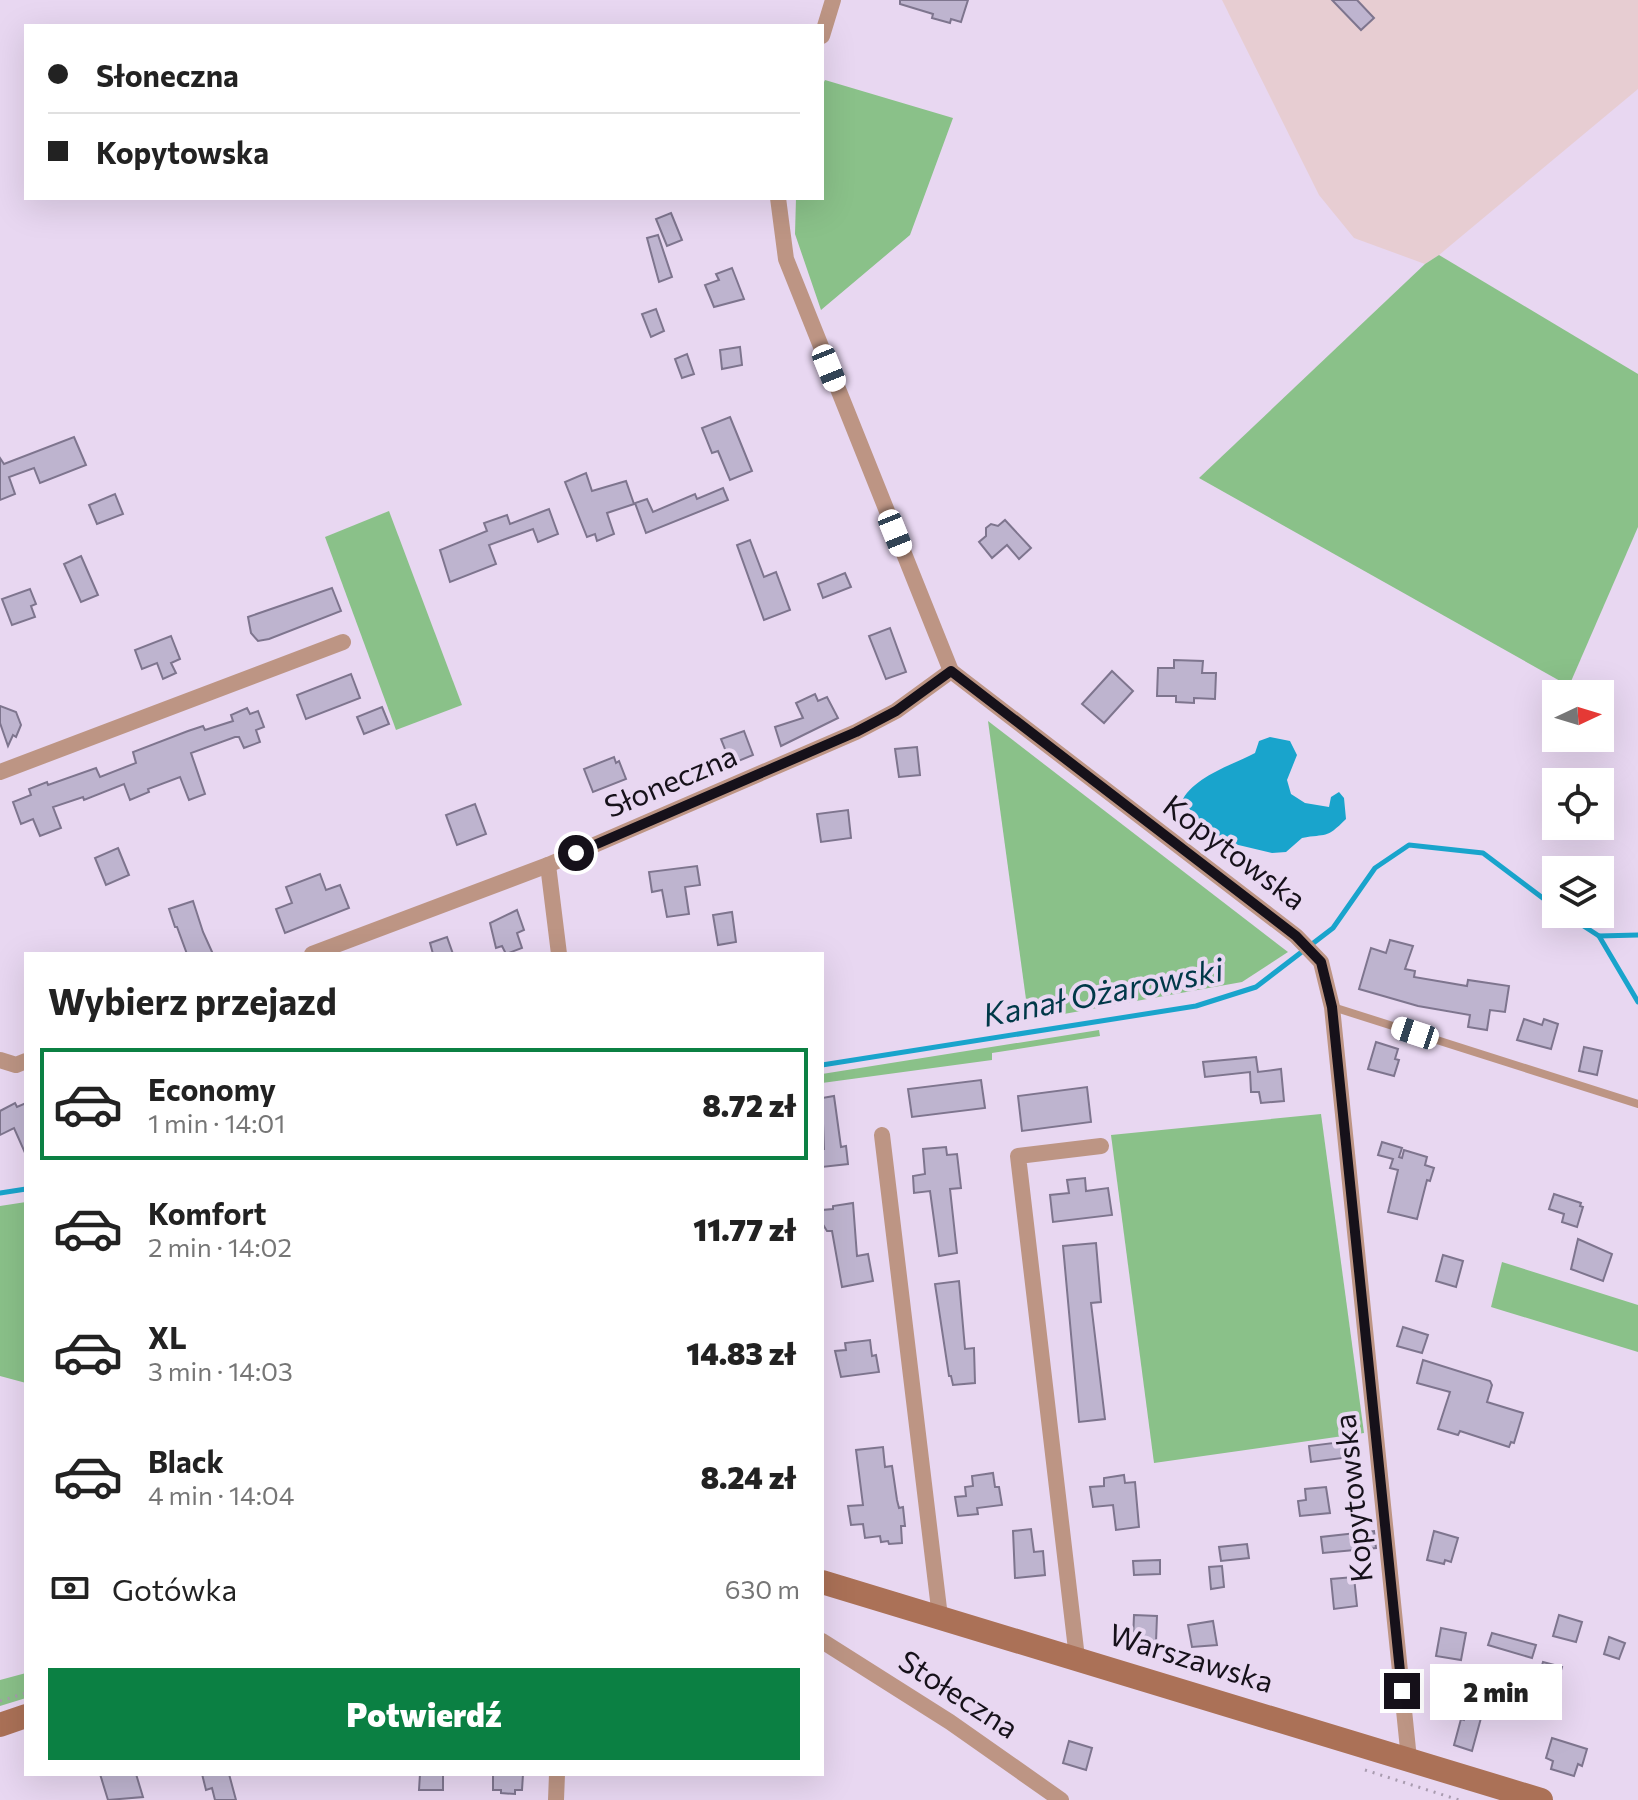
<!DOCTYPE html>
<html lang="pl">
<meta charset="utf-8">
<style>
:root{--surface:#fff;--page:#f6f6f6;--text:#222;--muted:#767676;--line:#e0e0e0;--accent:#0b8043}
body{margin:0;font-family:Commissioner,sans-serif;background:var(--page);color:var(--text);height:100vh;display:flex;flex-direction:column;font-size:30px;white-space:nowrap}
*{box-sizing:border-box;margin:0}
p{font-size:26px;color:var(--muted)}
.icon{flex:none;width:44px;height:44px;fill:none;stroke:currentColor;stroke-width:2;stroke-linecap:round;stroke-linejoin:round}
.map{position:relative;flex:1;overflow:hidden}
.side{position:absolute;left:24px;top:952px;width:800px;height:824px;display:flex;flex-direction:column;background:var(--surface);border-radius:0px;box-shadow:0 8px 32px #0002}
.side>*{flex:none}
.banner{position:absolute;left:24px;top:24px;width:800px;height:176px;border-radius:0px;box-shadow:0 8px 32px #0002;display:grid;align-content:center;height:176px;padding:0 24px;background:var(--surface)}
.needle{width:52px;rotate:86deg}
.tools{position:absolute;left:1542px;top:680px;display:grid;gap:16px}
.tools a{display:grid;place-items:center;width:72px;height:72px;border-radius:0px;background:var(--surface);box-shadow:0 8px 32px #0002;font-size:40px}
.end{position:absolute;width:36px;height:36px;margin:-18px;border:10px solid #16111a;background:#fff;box-shadow:0 0 0 4px #fff}
.from{border-radius:50%}
.bubble{position:absolute;height:56px;border-radius:0px;background:var(--surface);box-shadow:0 8px 32px #0002;font-size:26px;font-weight:800;line-height:56px;text-align:center}
.car{position:absolute;width:24px;height:48px;margin:-24px -12px;border-radius:10px;box-shadow:0 0 6px 2px #0007;background:linear-gradient(#fff 24%,#345 0 40%,#fff 0 76%,#345 0 86%,#fff 0)}
.banner b{display:flex;align-items:center;gap:28px;height:76px;font-size:30px}
.banner b+b{border-top:2px solid var(--line)}
.banner i{width:20px;height:20px;background:var(--text)}
ul{padding:0;list-style:none}
li{display:flex;align-items:center;gap:24px;height:112px;margin:0 16px 12px;padding:0 8px;border:4px solid transparent;border-radius:0px}
li div{flex:1}
li b{display:block;font-size:30px}
li em{font-style:normal;font-weight:800}
li.current{border-color:var(--accent)}
li>.icon{width:72px;height:72px;stroke-width:1.5}
h2{padding:0 24px;font-size:36px;line-height:96px}
.pay{display:flex;align-items:center;gap:20px;height:88px;padding:0 24px;font-size:30px}
.pay p{margin-inline-start:auto}
.button{display:flex;gap:16px;margin-top:auto;padding:16px 24px}
.button a{flex:1;height:92px;border-radius:0px;background:var(--accent);color:#fff;font-size:32px;font-weight:800;line-height:92px;text-align:center}
.map>svg:first-child{display:block}
.commercial{fill:#e7cdd2}
.green{fill:#8ac189}
.water{fill:#19a4cc}
.lines{fill:none;stroke-linecap:round;stroke-linejoin:round}
.stream{stroke:#19a4cc;stroke-width:5}
.building{fill:#beb4cf;stroke:#7e758e;stroke-width:2}
.path{stroke:#a89baf;stroke-width:3;stroke-dasharray:2 6;stroke-linecap:butt}
.service{stroke:#bd9584;stroke-width:8}
.minor{stroke:#bd9584;stroke-width:16}
.secondary{stroke:#ab7157;stroke-width:24}
.route{stroke:#16111a;stroke-width:10}
.labels{text-anchor:middle;stroke-width:8;stroke-linejoin:round;paint-order:stroke}
.street-label{font-size:30px;fill:#16111a;stroke:#e8d7f1}
.water-label{font-size:32px;font-style:italic;fill:#003848;stroke:#e8d7f1}
</style>
<div class="map">
<svg width="1638" height="1800" viewBox="0 0 1638 1800">
<rect width="100%" height="100%" fill="#e8d7f1"/>
<polygon class="commercial" points="1222,0 1638,0 1638,89 1439,255 1425,264 1354,238 1319,195"/>
<g class="green">
<polygon points="825,80 953,118 910,235 821,310 795,234 796,198 822,198 822,86"/>
<polygon points="1439,255 1638,374 1638,527 1569,686 1199,478 1425,264"/>
<polygon points="389,511 462,705 396,730 325,537"/>
<polygon points="988,721 1288,952 1242,982 1036,1019 1028,1014"/>
<polygon points="1099,1030 1100,1036 992,1053 992,1060 822,1083 822,1074"/>
<polygon points="1321,1114 1364,1433 1154,1463 1111,1135"/>
<polygon points="26,1202 26,1383 0,1376 0,1206"/>
<polygon points="1502,1262 1638,1305 1638,1352 1491,1307"/>
<polygon points="26,1673 26,1698 0,1706 0,1680"/>
</g>
<path class="water" d="M1270,737L1290,741L1297,755L1287,780L1291,794L1305,803L1329,807L1331,797L1339,792L1344,798L1346,819C1325,840 1327,833 1302,838L1286,852L1272,853L1230,843L1197,820L1183,799C1196,776 1232,765 1255,753L1259,741Z"/>
<g class="lines">
<g class="stream">
<polyline points="1565,914 1599,936 1638,935"/>
<polyline points="1599,936 1638,1002"/>
<polyline points="822,1065 1196,1006 1256,987 1333,928 1375,868 1409,845 1483,853 1556,908"/>
<polyline points="0,1193 26,1189"/>
</g>
</g>
<g class="building">
<polygon points="900,0 968,0 961,22 951,19 950,23 932,18 933,14 900,4"/>
<polygon points="1332,0 1357,0 1374,18 1361,30"/>
<polygon points="671,213 682,240 667,246 656,219"/>
<polygon points="658,235 672,277 659,282 647,238"/>
<polygon points="732,268 744,299 714,307 705,285 719,280 716,274"/>
<polygon points="656,309 664,331 651,337 642,314"/>
<polygon points="740,347 742,365 722,369 720,350"/>
<polygon points="687,354 694,374 682,378 675,359"/>
<polygon points="730,417 752,471 730,480 718,451 712,453 702,428"/>
<polygon points="74,437 86,465 40,483 34,468 9,477 15,494 0,500 0,458 4,464"/>
<polygon points="586,473 592,491 626,481 634,504 607,513 614,534 597,541 595,534 587,537 565,482"/>
<polygon points="723,488 728,500 646,533 635,503 647,499 653,512 695,494 697,499"/>
<polygon points="115,494 123,514 97,524 89,505"/>
<polygon points="549,509 558,534 538,542 533,529 489,545 496,564 450,582 440,550 487,531 484,523 507,515 510,524"/>
<polygon points="1005,520 1031,548 1019,559 1007,545 992,558 979,542 986,536 986,528 991,524 998,526"/>
<polygon points="750,540 764,577 776,572 790,610 764,620 737,545"/>
<polygon points="81,556 98,595 81,602 64,564"/>
<polygon points="845,573 851,587 823,598 818,584"/>
<polygon points="332,588 341,611 269,639 258,641 251,633 248,617"/>
<polygon points="30,589 36,604 31,606 35,617 12,625 2,599"/>
<polygon points="890,628 906,672 886,679 869,636"/>
<polygon points="171,636 180,659 171,663 176,673 163,679 157,663 142,669 135,650"/>
<polygon points="1174,660 1203,661 1202,673 1216,673 1215,699 1194,698 1194,703 1176,702 1176,696 1157,696 1158,668 1174,668"/>
<polygon points="1112,671 1133,691 1104,723 1082,704"/>
<polygon points="351,674 360,698 306,719 297,695"/>
<polygon points="815,694 818,701 827,697 838,718 781,746 775,727 803,718 796,703"/>
<polygon points="0,706 16,712 21,725 16,737 13,735 8,746 0,723"/>
<polygon points="382,707 389,724 364,734 357,717"/>
<polygon points="247,708 250,714 258,711 264,727 256,730 260,742 244,748 239,737 235,737 191,753 205,794 189,800 180,777 148,789 149,792 130,800 124,784 84,800 83,797 53,807 61,828 40,836 33,819 21,824 13,802 31,795 29,789 47,782 48,785 96,768 100,777 136,763 133,752 188,731 203,726 205,730 233,721 231,715"/>
<polygon points="744,731 753,755 731,764 721,739"/>
<polygon points="917,747 920,775 899,777 895,749"/>
<polygon points="614,757 616,763 619,761 626,779 593,792 584,769"/>
<polygon points="475,804 486,834 457,845 446,815"/>
<polygon points="848,810 851,838 821,842 817,814"/>
<polygon points="118,848 129,875 106,885 95,858"/>
<polygon points="697,866 700,885 685,887 689,914 667,917 662,890 652,892 649,872"/>
<polygon points="320,874 326,890 340,885 349,908 285,933 276,909 292,903 286,887"/>
<polygon points="193,901 203,932 213,954 187,954 177,927 175,927 169,909"/>
<polygon points="517,910 524,930 517,933 522,948 506,954 502,946 496,948 490,923"/>
<polygon points="732,912 736,942 718,945 713,915"/>
<polygon points="447,937 453,954 433,954 430,943"/>
<polygon points="1390,940 1413,946 1405,969 1415,971 1414,977 1467,986 1468,980 1509,986 1505,1012 1490,1010 1487,1030 1468,1027 1470,1015 1418,1006 1359,989 1371,948 1386,953"/>
<polygon points="1524,1019 1542,1025 1544,1019 1558,1024 1551,1049 1517,1040"/>
<polygon points="1376,1042 1398,1049 1395,1059 1399,1060 1394,1076 1368,1069"/>
<polygon points="1584,1047 1602,1051 1597,1075 1579,1071"/>
<polygon points="1256,1057 1258,1072 1281,1069 1284,1101 1261,1103 1259,1092 1251,1092 1250,1072 1205,1077 1203,1062"/>
<polygon points="981,1080 985,1108 912,1117 908,1089"/>
<polygon points="1087,1087 1091,1122 1022,1131 1018,1096"/>
<polygon points="834,1096 841,1147 846,1146 848,1164 822,1167 822,1149 824,1149 822,1098"/>
<polygon points="15,1103 17,1107 26,1103 26,1155 14,1128 0,1135 0,1111"/>
<polygon points="1382,1142 1402,1148 1399,1157 1402,1158 1404,1150 1427,1157 1425,1165 1434,1168 1430,1181 1427,1180 1417,1219 1388,1212 1398,1170 1390,1168 1393,1159 1378,1155"/>
<polygon points="946,1147 947,1155 957,1154 961,1188 950,1189 957,1253 939,1256 930,1191 914,1193 913,1176 925,1174 923,1149"/>
<polygon points="1085,1178 1086,1191 1108,1188 1112,1215 1053,1222 1050,1195 1069,1193 1067,1180"/>
<polygon points="1554,1194 1581,1203 1580,1206 1583,1207 1577,1227 1562,1222 1564,1214 1549,1209"/>
<polygon points="853,1203 857,1256 868,1254 873,1281 842,1287 832,1231 827,1231 822,1223 822,1210 833,1209 833,1206"/>
<polygon points="1578,1239 1612,1254 1603,1281 1571,1269"/>
<polygon points="1096,1243 1101,1302 1091,1303 1105,1419 1079,1422 1063,1246"/>
<polygon points="1443,1255 1463,1261 1456,1287 1436,1281"/>
<polygon points="959,1281 965,1349 974,1348 975,1383 953,1385 951,1376 949,1376 935,1284"/>
<polygon points="1403,1327 1428,1335 1422,1353 1397,1346"/>
<polygon points="870,1340 872,1356 876,1355 879,1372 841,1377 835,1351 846,1350 845,1343"/>
<polygon points="1423,1360 1490,1381 1492,1385 1487,1402 1523,1413 1514,1443 1511,1442 1509,1447 1460,1431 1458,1435 1438,1429 1450,1392 1417,1383"/>
<polygon points="1341,1442 1343,1458 1311,1462 1309,1446"/>
<polygon points="883,1447 885,1467 892,1466 897,1500 899,1508 903,1507 905,1526 901,1526 902,1543 889,1544 888,1541 881,1542 880,1536 865,1538 863,1524 851,1525 848,1506 863,1505 856,1450"/>
<polygon points="993,1473 995,1487 999,1487 1002,1505 977,1508 978,1514 958,1516 955,1497 966,1496 965,1487 973,1486 972,1476"/>
<polygon points="1124,1475 1125,1483 1135,1482 1139,1527 1116,1530 1113,1505 1093,1507 1090,1487 1104,1486 1104,1478"/>
<polygon points="1326,1487 1330,1513 1300,1516 1298,1501 1306,1500 1305,1489"/>
<polygon points="1031,1529 1034,1552 1043,1551 1045,1575 1015,1578 1013,1531"/>
<polygon points="1374,1531 1376,1548 1323,1553 1321,1537"/>
<polygon points="1434,1531 1458,1538 1451,1562 1445,1560 1444,1564 1427,1560"/>
<polygon points="1247,1544 1249,1558 1221,1561 1219,1547"/>
<polygon points="1160,1560 1160,1574 1134,1575 1133,1561"/>
<polygon points="1222,1566 1224,1587 1211,1589 1209,1567"/>
<polygon points="1354,1577 1357,1606 1334,1609 1331,1579"/>
<polygon points="1134,1615 1157,1616 1156,1642 1133,1641"/>
<polygon points="1559,1615 1582,1622 1576,1642 1553,1636"/>
<polygon points="1213,1621 1217,1645 1192,1647 1188,1625"/>
<polygon points="1441,1628 1466,1633 1461,1660 1436,1656"/>
<polygon points="1492,1633 1536,1645 1532,1658 1488,1645"/>
<polygon points="1609,1637 1625,1643 1619,1659 1604,1654"/>
<polygon points="1543,1662 1562,1667 1549,1711 1530,1705"/>
<polygon points="1466,1714 1481,1718 1472,1751 1454,1745 1461,1719 1464,1720"/>
<polygon points="1552,1738 1587,1749 1582,1766 1578,1764 1574,1776 1551,1769 1553,1761 1546,1758"/>
<polygon points="1069,1741 1092,1748 1086,1770 1063,1763"/>
<polygon points="100,1774 136,1774 143,1797 108,1800"/>
<polygon points="202,1774 229,1774 236,1800 215,1800 212,1788 206,1790"/>
<polygon points="420,1774 443,1775 443,1790 419,1790"/>
<polygon points="493,1774 523,1774 522,1790 515,1790 515,1794 501,1793 501,1790 493,1790"/>
</g>
<g class="lines">
<g class="path">
<polyline points="0,1701 26,1693"/>
<polyline points="1365,1770 1459,1800"/>
</g>
<polyline class="service" points="1333,1007 1638,1104"/>
<g class="minor">
<polyline points="822,36 833,0"/>
<polyline points="778,198 786,259 951,671 1296,936 1321,962 1332,1007 1409,1759"/>
<polyline points="0,772 343,642"/>
<polyline points="548,865 559,954"/>
<polyline points="312,954 548,865 856,732 896,711 951,671"/>
<polyline points="0,1060 16,1065 26,1061"/>
<polyline points="882,1135 940,1617"/>
<polyline points="822,1641 950,1722 1061,1800"/>
<polyline points="1077,1658 1018,1156 1101,1146"/>
<polyline points="556,1800 557,1774"/>
</g>
<g class="secondary">
<polyline points="822,1582 1541,1800"/>
<polyline points="0,1725 26,1716"/>
</g>
</g>
<g class="lines">
<polyline class="route" points="576,853 856,732 896,711 951,671 1296,936 1321,962 1332,1007 1402,1691"/>
</g>
<g class="labels">
<g class="street-label">
<text transform="translate(671 782) rotate(-23)" y="10">Słoneczna</text>
<text transform="translate(1234 853) rotate(37)" y="10">Kopytowska</text>
<text transform="translate(1354 1498) rotate(-96)" y="10">Kopytowska</text>
<text transform="translate(1191 1659) rotate(17)" y="10">Warszawska</text>
<text transform="translate(958 1695) rotate(33)" y="10">Stołeczna</text>
</g>
<g class="water-label">
<text transform="translate(1103 993) rotate(-11)" y="11">Kanał Ożarowski</text>
</g>
</g>
</svg>
<div class="tools">
<a><svg class="needle" viewBox="-14 -14 28 28"><path d="M0-13l5 13h-10z" fill="#e53935"/><path d="M0 13l5-13h-10z" fill="#767676"/></svg></a>
<a><svg class="icon" aria-label="locate" viewBox="0 0 24 24"><circle cx="12" cy="12" r="6"/><path d="M12 2v4M12 18v4M2 12h4M18 12h4"/></svg></a>
<a><svg class="icon" aria-label="layers" viewBox="0 0 24 24"><path d="M12 4l9 5-9 5-9-5zM3 14l9 5 9-5"/></svg></a>
</div>
<i class="end from" style="left:576px;top:853px"></i>
<i class="end" style="left:1402px;top:1691px"></i>
<div class="bubble" style="left:1430px;top:1664px;width:132px">2 min</div>
<i class="car" style="left:829px;top:368px;rotate:158deg"></i>
<i class="car" style="left:895px;top:533px;rotate:158deg"></i>
<i class="car" style="left:1415px;top:1033px;rotate:288deg"></i>
<div class="banner">
<b><i class="from"></i>Słoneczna</b>
<b><i></i>Kopytowska</b>
</div>
<section class="side">
<h2>Wybierz przejazd</h2>
<ul>
<li class="current"><svg class="icon" aria-label="car" viewBox="0 0 24 24"><path d="M5 17H2v-5l4-1 3-4h7l3 4 3 1v5h-3M9 17h6M6 11h13"/><circle cx="7" cy="17" r="2"/><circle cx="17" cy="17" r="2"/></svg><div><b>Economy</b><p>1 min · 14:01</p></div><em>8.72 zł</em></li>
<li><svg class="icon" aria-label="car" viewBox="0 0 24 24"><path d="M5 17H2v-5l4-1 3-4h7l3 4 3 1v5h-3M9 17h6M6 11h13"/><circle cx="7" cy="17" r="2"/><circle cx="17" cy="17" r="2"/></svg><div><b>Komfort</b><p>2 min · 14:02</p></div><em>11.77 zł</em></li>
<li><svg class="icon" aria-label="car" viewBox="0 0 24 24"><path d="M5 17H2v-5l4-1 3-4h7l3 4 3 1v5h-3M9 17h6M6 11h13"/><circle cx="7" cy="17" r="2"/><circle cx="17" cy="17" r="2"/></svg><div><b>XL</b><p>3 min · 14:03</p></div><em>14.83 zł</em></li>
<li><svg class="icon" aria-label="car" viewBox="0 0 24 24"><path d="M5 17H2v-5l4-1 3-4h7l3 4 3 1v5h-3M9 17h6M6 11h13"/><circle cx="7" cy="17" r="2"/><circle cx="17" cy="17" r="2"/></svg><div><b>Black</b><p>4 min · 14:04</p></div><em>8.24 zł</em></li>
</ul>
<div class="pay"><svg class="icon" aria-label="cash" viewBox="0 0 24 24"><path d="M3 7h18v10H3z"/><circle cx="12" cy="12" r="2"/></svg>Gotówka<p>630 m</p></div>
<div class="button"><a>Potwierdź</a></div>
</section>
</div>
